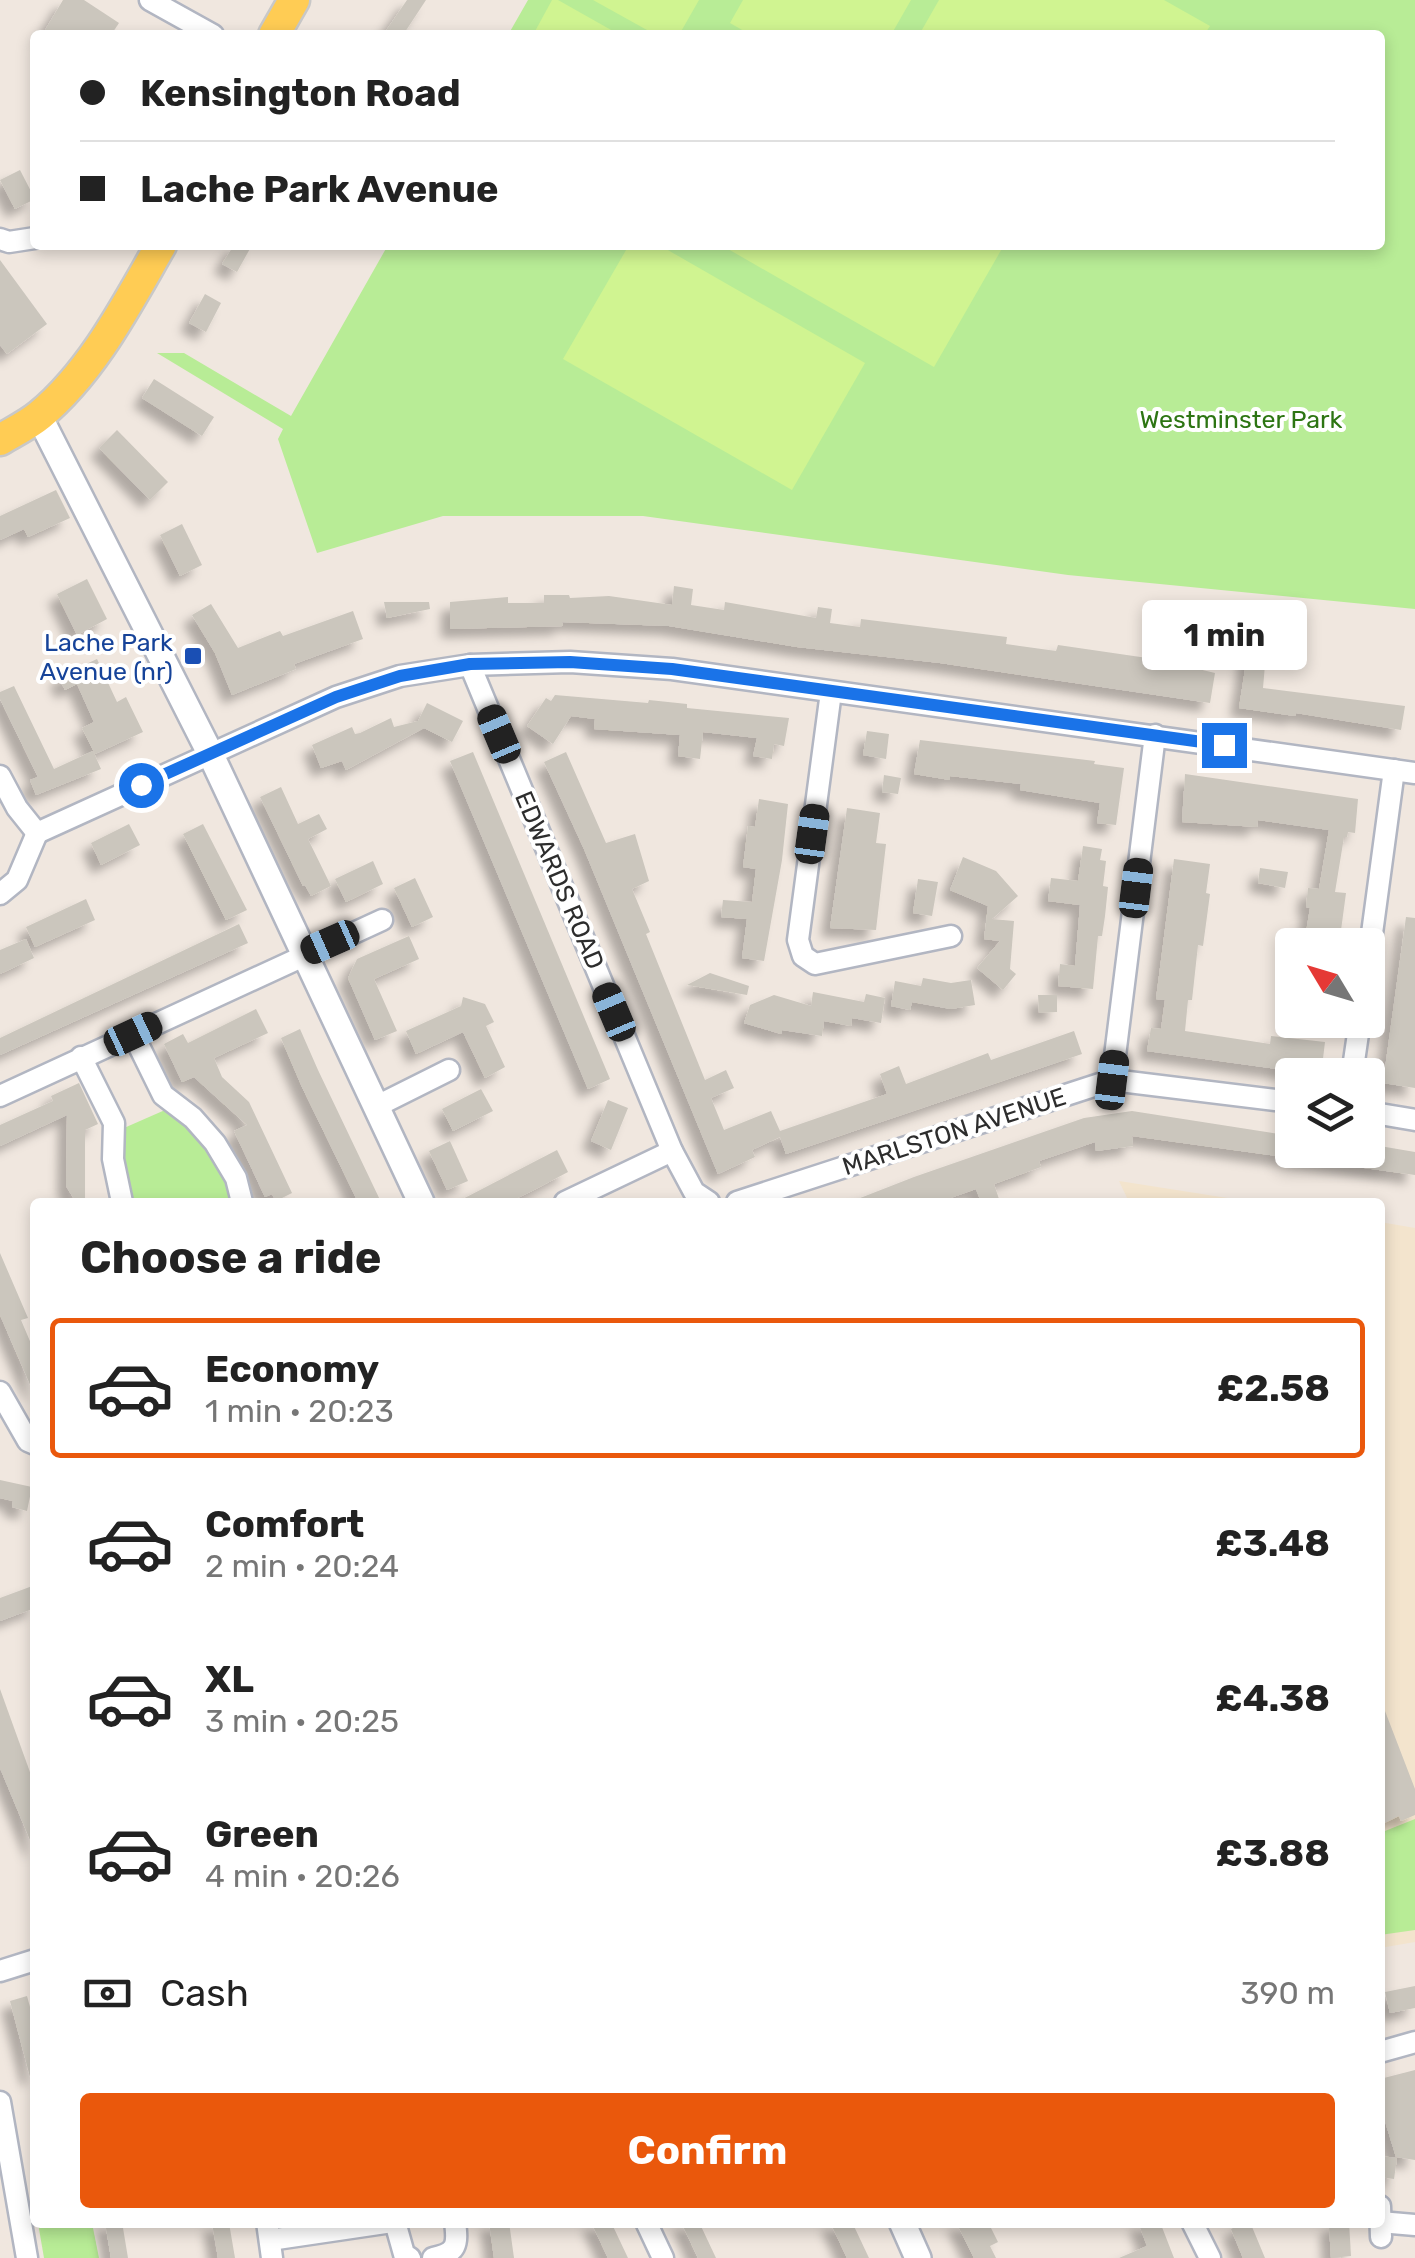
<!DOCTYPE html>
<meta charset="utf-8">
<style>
:root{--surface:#fff;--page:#f2f2f2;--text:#222;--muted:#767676;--line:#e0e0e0;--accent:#ea580c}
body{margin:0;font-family:Rubik,sans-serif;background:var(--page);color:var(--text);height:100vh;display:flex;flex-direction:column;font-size:38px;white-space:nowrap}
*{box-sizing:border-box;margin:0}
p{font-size:32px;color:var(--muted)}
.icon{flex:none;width:55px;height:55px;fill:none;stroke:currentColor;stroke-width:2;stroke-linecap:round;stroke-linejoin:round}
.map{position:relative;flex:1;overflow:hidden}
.side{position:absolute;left:30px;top:1198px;width:1355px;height:1030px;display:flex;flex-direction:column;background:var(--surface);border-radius:10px;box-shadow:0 5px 15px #0003}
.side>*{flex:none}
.guide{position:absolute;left:30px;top:30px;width:1355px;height:220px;border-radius:10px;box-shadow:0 5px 15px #0003;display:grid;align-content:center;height:220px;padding:0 50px;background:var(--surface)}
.needle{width:65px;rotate:308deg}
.tools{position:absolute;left:1275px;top:928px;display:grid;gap:20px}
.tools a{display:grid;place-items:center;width:110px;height:110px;border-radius:10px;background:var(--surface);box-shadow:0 5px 15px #0003;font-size:50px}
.end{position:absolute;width:45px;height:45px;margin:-22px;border:12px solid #1a73e8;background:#fff;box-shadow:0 0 0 5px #fff}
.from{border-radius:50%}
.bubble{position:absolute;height:70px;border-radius:10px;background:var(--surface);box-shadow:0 5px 15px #0003;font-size:32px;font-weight:700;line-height:70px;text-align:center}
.car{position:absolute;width:30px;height:60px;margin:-30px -15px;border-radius:12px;box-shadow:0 0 8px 2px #0007;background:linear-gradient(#222 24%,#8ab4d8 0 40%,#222 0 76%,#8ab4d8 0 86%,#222 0)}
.guide b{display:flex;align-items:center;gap:35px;height:95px;font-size:38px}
.guide b+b{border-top:2px solid var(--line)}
.guide i{width:25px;height:25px;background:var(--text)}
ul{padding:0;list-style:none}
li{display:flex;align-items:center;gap:30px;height:140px;margin:0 20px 15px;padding:0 30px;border:5px solid transparent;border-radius:10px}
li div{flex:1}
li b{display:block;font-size:38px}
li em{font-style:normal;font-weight:700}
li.on{border-color:var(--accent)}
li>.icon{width:90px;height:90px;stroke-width:1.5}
h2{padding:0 50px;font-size:45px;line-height:120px}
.pay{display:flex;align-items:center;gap:25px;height:110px;padding:0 50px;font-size:38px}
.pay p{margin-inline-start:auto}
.cta{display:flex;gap:20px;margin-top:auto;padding:20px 50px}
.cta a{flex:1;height:115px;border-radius:10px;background:var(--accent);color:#fff;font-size:40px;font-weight:700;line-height:115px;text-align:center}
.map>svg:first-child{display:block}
.education{fill:#f3e4cd}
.green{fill:#b8ec96}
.pitch{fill:#d0f491}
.building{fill:#cbc6bd;filter:url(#shadow)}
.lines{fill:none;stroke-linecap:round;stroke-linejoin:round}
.minor-casing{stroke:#b2b6c2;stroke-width:25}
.tertiary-casing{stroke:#b2b6c2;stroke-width:30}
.primary-casing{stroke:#c8c8c8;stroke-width:35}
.minor{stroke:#fff;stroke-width:20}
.tertiary{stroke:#fff;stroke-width:25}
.primary{stroke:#ffcc54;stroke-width:30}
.route{stroke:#1a73e8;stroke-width:12}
.transit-dot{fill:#1a4fb4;stroke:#fff;stroke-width:4}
.labels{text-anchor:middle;stroke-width:8;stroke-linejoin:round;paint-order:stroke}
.park-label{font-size:25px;fill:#2d7513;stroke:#fff}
.transit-label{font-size:25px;fill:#164399;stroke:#fff;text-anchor:end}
.street-label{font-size:25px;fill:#2d2d2d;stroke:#fff}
</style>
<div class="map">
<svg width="1415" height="2258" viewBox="0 0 1415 2258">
<defs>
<filter id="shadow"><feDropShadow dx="-9" dy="9" stdDeviation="5" flood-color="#0004"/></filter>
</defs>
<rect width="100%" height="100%" fill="#f0e7df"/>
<g class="education">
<polygon points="1119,1181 1253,1202 1129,1202"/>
<polygon points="1380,1222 1415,1228 1415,1942 1380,1948"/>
</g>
<g class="green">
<polygon points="528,0 1415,0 1415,609 1068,575 643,516 443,516 317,553 278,439 283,429 157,353 184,353 291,416 388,245 1380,245 1380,35 508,35"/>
<path d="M165,1110C200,1130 221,1165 233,1202H133L123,1160L124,1128Z"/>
<polygon points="1415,1819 1415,1930 1380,1935 1380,1833"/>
<polygon points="38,2223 92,2223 99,2258 44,2258"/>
</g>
<g class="pitch">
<polygon points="552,0 558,0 620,35 533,35"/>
<polygon points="593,0 699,0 679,35 656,35"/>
<polygon points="743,0 911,0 891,35 751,35 730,23"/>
<polygon points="939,0 1164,0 1210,26 1204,35 919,35"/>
<polygon points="629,245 659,245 865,363 792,490 563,359"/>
<polygon points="721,245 1004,245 934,367"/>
</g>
<g class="building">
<polygon points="63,0 84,0 119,23 111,35 42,35"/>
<polygon points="407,0 426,0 403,35 383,35"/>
<polygon points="20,170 35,199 15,209 0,180"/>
<polygon points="234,245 252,245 237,272 222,264"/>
<polygon points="0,260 47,324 7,354 0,345"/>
<polygon points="205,294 221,303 206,332 189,323"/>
<polygon points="154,379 214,417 202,436 142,398"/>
<polygon points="117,430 168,482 150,500 99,448"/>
<polygon points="56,490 70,518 28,537 24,529 0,540 0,516"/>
<polygon points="182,524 202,565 180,576 160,535"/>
<polygon points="87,579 107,619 77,635 57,594"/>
<polygon points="674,586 693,589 691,605 724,610 725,602 816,618 818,607 832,609 830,623 860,627 861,619 1007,637 1006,644 1056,651 1058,645 1161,660 1215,673 1210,703 940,663 797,647 669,626 562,622 563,626 450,629 450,602 508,597 508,603 544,603 544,595 569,595 570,598 609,596 672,605"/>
<polygon points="384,602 429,602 430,609 387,618"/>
<polygon points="211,604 238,648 280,631 283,636 353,611 363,639 294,664 296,669 232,695 215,653 192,615"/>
<polygon points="1248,650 1266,653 1263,688 1405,706 1401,730 1296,713 1295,716 1239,708"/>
<polygon points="97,659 117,702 126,697 143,732 95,754 82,728 94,722 77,684 65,690 58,677"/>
<polygon points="14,686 54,769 93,751 101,769 36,795 30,780 38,777 0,699 0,692"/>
<polygon points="555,695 648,703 649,700 687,704 687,708 789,718 784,746 774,744 772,759 753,756 757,738 703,732 700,759 678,756 680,735 594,729 595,719 571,716 553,744 527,726 546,698 551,701"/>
<polygon points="427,703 463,721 452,742 424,728 346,770 342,761 321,768 312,745 352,727 355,734 360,733 391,718 394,727 418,721"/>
<polygon points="867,731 889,734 886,759 863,755"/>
<polygon points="920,740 1095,761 1094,764 1124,768 1116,825 1097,823 1100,803 1020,790 1021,784 950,776 950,780 914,774"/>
<polygon points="473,752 610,1079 588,1089 450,761"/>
<polygon points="566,752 606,843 635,834 649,881 632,889 650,932 646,934 705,1080 726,1070 734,1088 711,1098 724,1130 771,1111 780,1131 887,1094 880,1074 899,1066 906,1084 988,1053 991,1060 1074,1031 1082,1054 786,1154 780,1137 752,1150 755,1157 718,1174 584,849 544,762"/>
<polygon points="1185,774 1358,799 1355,833 1348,832 1347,837 1344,837 1335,892 1346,893 1339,945 1304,945 1310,908 1306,907 1308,888 1319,889 1329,830 1258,820 1257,827 1182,822"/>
<polygon points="884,775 901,778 898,794 882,792"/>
<polygon points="281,787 298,824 319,814 327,829 308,839 331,886 311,896 305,885 303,886 260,797"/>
<polygon points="759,799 788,804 782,860 764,961 742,958 747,919 721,917 723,900 752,902 756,869 743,867 748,826 755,827"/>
<polygon points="847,808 880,813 876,843 886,844 876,930 830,928"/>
<polygon points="129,824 140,845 101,865 91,843"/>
<polygon points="203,824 247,910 226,920 183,834"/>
<polygon points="1083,846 1102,849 1100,860 1106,861 1103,886 1108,887 1105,916 1102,936 1098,936 1093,989 1058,986 1060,964 1075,966 1080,905 1048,901 1051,878 1078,881"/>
<polygon points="963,857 996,871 1018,896 992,919 1014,921 1010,969 1016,974 1003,990 977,968 1000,941 984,939 988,906 950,890"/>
<polygon points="1174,859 1210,864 1206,893 1210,894 1203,946 1198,945 1192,1000 1188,1000 1185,1031 1270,1044 1271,1036 1325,1042 1321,1075 1147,1051 1151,1028 1161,1029 1165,1000 1156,999"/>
<polygon points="373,861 383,884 346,902 335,879"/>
<polygon points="1260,868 1288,872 1285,888 1258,883"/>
<polygon points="415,878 433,917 412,927 394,888"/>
<polygon points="918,879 938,882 932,916 913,913"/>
<polygon points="86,899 95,920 35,947 26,927"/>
<polygon points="1406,917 1415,918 1415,1088 1383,1083"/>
<polygon points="239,924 248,943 0,1055 0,1038"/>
<polygon points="409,936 419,959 374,979 397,1031 375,1040 348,978 357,959"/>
<polygon points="26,939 34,958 0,974 0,950"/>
<polygon points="710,973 749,986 747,995 687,985"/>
<polygon points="923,978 951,983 971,980 975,1005 951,1009 912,1002 910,1010 891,1006 895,981 921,986"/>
<polygon points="813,992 864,1002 866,994 885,998 881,1023 852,1018 851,1026 824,1021 822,1036 782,1030 781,1034 744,1023 750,1005 774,995 811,1006"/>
<polygon points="1038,995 1057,995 1057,1012 1039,1013"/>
<polygon points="463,997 485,1004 494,1022 486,1026 505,1067 485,1078 463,1032 416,1054 406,1031 461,1006"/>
<polygon points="256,1009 268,1033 214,1058 222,1077 249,1102 292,1193 276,1201 272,1194 265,1197 234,1131 247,1125 194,1077 182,1082 164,1044 183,1034 188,1043"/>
<polygon points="300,1029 318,1070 381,1202 358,1202 302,1087 281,1038"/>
<polygon points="79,1083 98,1124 85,1130 85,1202 76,1202 66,1186 67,1115 0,1146 0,1125 53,1101 51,1096"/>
<polygon points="481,1089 493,1111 453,1131 442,1109"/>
<polygon points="608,1100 628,1108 611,1150 591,1141"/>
<polygon points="1132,1111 1292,1136 1290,1150 1368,1150 1368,1144 1415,1152 1415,1175 1132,1136 1133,1146 1096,1151 1095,1142 1039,1161 1041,1167 994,1184 1000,1202 981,1202 976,1189 939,1202 850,1202 914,1177 1084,1118"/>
<polygon points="450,1141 468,1181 447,1190 429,1151"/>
<polygon points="557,1150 568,1172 532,1191 509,1202 457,1202"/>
<polygon points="0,1253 28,1318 21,1320 35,1353 35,1396 0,1315"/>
<polygon points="0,1480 32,1487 27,1511 12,1507 13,1501 0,1498"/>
<polygon points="35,1585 35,1608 0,1621 0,1598"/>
<polygon points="0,1689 35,1786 35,1852 0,1768"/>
<polygon points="1380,1698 1415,1789 1415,1815 1401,1821 1399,1816 1380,1825"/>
<polygon points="1415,1986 1415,2008 1390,2013 1385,1992"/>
<polygon points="27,1996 35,2025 35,2076 30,2077 10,2001"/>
<polygon points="1415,2070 1415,2160 1396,2157 1380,2105 1380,2079"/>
<polygon points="1380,2156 1397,2158 1394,2179 1380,2177"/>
<polygon points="105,2222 122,2222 128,2258 111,2258"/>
<polygon points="489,2222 509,2222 514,2258 494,2258"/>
<polygon points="591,2222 611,2222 628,2258 608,2258"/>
<polygon points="681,2222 699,2222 716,2258 698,2258"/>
<polygon points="830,2222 852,2222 869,2258 847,2258"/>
<polygon points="956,2222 988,2222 998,2242 990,2246 996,2258 974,2258"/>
<polygon points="1138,2222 1160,2222 1174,2258 1119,2258 1147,2246"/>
<polygon points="1246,2222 1250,2222 1265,2258 1243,2258 1231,2229"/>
<polygon points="1337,2222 1349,2222 1351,2256 1331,2258 1329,2226"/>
<polygon points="212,2223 229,2223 235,2258 218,2258"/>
</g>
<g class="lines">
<g class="minor-casing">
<g id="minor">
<polyline points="150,0 213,35"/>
<polyline points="0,239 9,242 35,238"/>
<polyline points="470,665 672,1151 694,1192 709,1202"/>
<polyline points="831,692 798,940 803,956 815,964 951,936"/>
<polyline points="0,776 17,808 37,833"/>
<polyline points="37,833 336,697 400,676 470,665 570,662 672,669 1415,773"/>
<polyline points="0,894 17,880 37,833"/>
<polyline points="1368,963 1394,770"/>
<polyline points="133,1034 163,1095 193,1118 215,1143 236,1178 242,1202"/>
<polyline points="81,1057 114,1123 113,1159 122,1202"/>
<polyline points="1352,1075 1360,1020"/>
<polyline points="1112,1080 1155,735"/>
<polyline points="0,1096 382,920"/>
<polyline points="377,1106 449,1070"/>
<polyline points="1368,1112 1415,1120"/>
<polyline points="565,1202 672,1151"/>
<polyline points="737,1202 1112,1080 1292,1102"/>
<polyline points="0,1392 28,1441 35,1444"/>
<polyline points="0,1971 35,1960"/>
<polyline points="1380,2052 1415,2042"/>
<polyline points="0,2102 27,2258"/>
<polyline points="1380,2206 1381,2237"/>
<polyline points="267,2222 272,2258"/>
<polyline points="395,2222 404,2254 410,2258"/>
<polyline points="646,2222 663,2258"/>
<polyline points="1192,2222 1210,2258"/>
<polyline points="1380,2222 1415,2225"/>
<polyline points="270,2240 392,2222"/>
<path d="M433,2258C457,2253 458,2245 455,2222"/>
</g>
</g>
<g class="tertiary-casing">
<g id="tertiary">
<polyline points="39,416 210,753 421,1202"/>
<polyline points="902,2222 918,2258"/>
</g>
</g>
<g class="primary-casing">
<g id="primary">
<polyline points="274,35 294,0"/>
<path d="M0,440C13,432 28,425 40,415C93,371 127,304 161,245"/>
</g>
</g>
<use href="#minor" class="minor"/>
<use href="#tertiary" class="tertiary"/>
<use href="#primary" class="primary"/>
</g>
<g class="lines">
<polyline class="route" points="141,785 336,697 400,676 470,664 570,662 672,669 1224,745"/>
</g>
<rect class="transit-dot" x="183" y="646" width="20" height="20" rx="5"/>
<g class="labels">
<g class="park-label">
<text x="1241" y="428">Westminster Park</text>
</g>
<g class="transit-label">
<text x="173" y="651">Lache Park<tspan x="173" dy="29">Avenue (nr)</tspan></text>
</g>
<g class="street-label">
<text transform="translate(560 880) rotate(67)" y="9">EDWARDS ROAD</text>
<text transform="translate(954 1131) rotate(-18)" y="9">MARLSTON AVENUE</text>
</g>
</g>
</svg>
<div class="tools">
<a><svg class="needle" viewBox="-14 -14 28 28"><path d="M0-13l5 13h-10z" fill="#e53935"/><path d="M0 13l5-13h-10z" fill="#767676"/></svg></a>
<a><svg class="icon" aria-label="layers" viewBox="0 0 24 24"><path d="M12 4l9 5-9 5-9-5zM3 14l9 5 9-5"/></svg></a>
</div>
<i class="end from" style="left:141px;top:785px"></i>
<i class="end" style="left:1224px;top:745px"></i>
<div class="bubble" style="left:1142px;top:600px;width:165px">1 min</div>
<i class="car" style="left:499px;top:734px;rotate:337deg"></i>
<i class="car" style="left:812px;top:834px;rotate:8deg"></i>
<i class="car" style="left:1136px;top:888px;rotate:7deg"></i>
<i class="car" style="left:330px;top:942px;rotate:246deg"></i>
<i class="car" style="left:614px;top:1012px;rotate:337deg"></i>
<i class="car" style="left:133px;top:1034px;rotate:65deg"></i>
<i class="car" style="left:1112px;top:1080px;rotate:7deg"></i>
<div class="guide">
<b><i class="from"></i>Kensington Road</b>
<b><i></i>Lache Park Avenue</b>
</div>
<section class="side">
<h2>Choose a ride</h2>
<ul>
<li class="on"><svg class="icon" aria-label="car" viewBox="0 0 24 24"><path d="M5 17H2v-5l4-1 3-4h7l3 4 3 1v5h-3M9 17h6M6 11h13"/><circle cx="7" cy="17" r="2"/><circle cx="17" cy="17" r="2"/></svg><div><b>Economy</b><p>1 min · 20:23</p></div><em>£2.58</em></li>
<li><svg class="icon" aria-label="car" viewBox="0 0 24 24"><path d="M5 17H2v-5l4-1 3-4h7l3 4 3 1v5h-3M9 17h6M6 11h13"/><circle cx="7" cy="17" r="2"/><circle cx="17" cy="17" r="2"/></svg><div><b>Comfort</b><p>2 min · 20:24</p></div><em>£3.48</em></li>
<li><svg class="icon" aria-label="car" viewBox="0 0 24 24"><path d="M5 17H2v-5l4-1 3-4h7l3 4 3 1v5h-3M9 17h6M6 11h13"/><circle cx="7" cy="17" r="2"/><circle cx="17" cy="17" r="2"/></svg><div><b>XL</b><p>3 min · 20:25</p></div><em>£4.38</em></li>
<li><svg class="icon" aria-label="car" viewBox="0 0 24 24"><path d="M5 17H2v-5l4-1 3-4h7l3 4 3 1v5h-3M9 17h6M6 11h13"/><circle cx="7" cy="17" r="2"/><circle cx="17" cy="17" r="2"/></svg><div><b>Green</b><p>4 min · 20:26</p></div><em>£3.88</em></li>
</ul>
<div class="pay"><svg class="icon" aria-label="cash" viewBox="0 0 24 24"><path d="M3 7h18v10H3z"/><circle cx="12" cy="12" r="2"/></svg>Cash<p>390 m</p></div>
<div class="cta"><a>Confirm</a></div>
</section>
</div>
